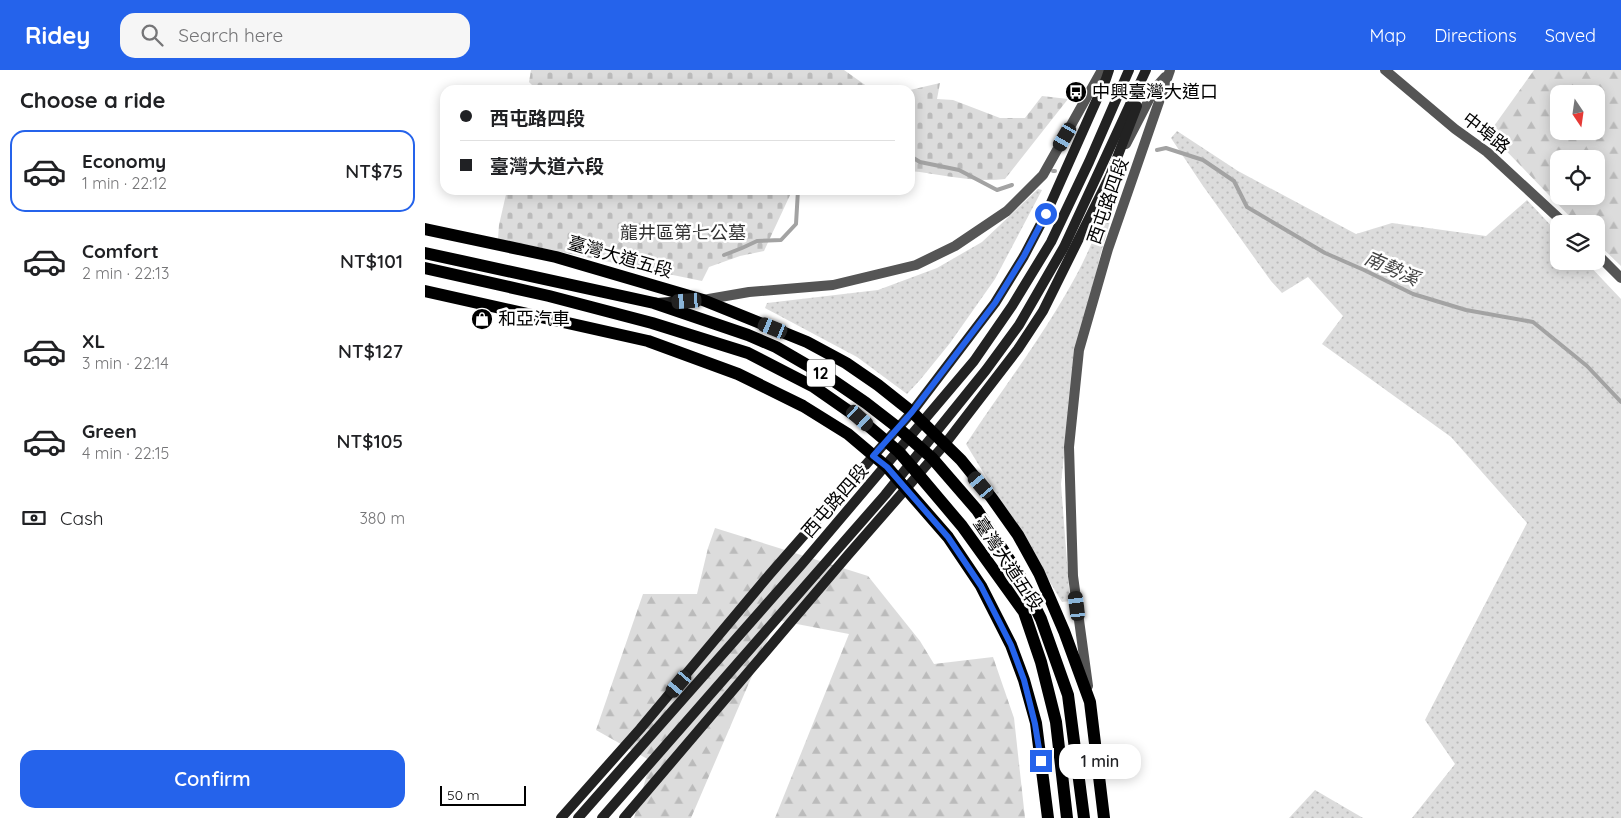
<!DOCTYPE html>
<meta charset="utf-8">
<style>
:root{--surface:#fff;--page:#f6f6f6;--text:#202124;--muted:#757577;--line:#e0e0e0;--accent:#2563eb}
body{margin:0;font-family:Quicksand,"Noto Sans TC",sans-serif;background:var(--page);color:var(--text);height:100vh;display:flex;flex-direction:column;font-size:19px;white-space:nowrap}
*{box-sizing:border-box;margin:0}
p{font-size:16px;color:var(--muted)}
.icon{flex:none;width:28px;height:28px;fill:none;stroke:currentColor;stroke-width:2;stroke-linecap:round;stroke-linejoin:round}
.map{position:relative;flex:1;overflow:hidden}
.sheet{display:flex;flex-direction:column;background:var(--surface);width:425px}
.sheet>*{flex:none}
.banner{position:absolute;left:15px;top:15px;width:475px;height:110px;border-radius:15px;box-shadow:0 2px 12px #0003;display:grid;align-content:center;height:110px;padding:0 20px;background:var(--surface)}
.needle{width:32px;rotate:167deg}
.fabs{position:absolute;left:1125px;top:15px;display:grid;gap:10px}
.fabs a{display:grid;place-items:center;width:55px;height:55px;border-radius:10px;background:var(--surface);box-shadow:0 2px 12px #0003;font-size:25px}
.scale{position:absolute;left:15px;bottom:12px;width:86px;box-sizing:border-box;padding-left:5px;border:2px solid #000;border-top:0;font-size:14px;line-height:18px;white-space:nowrap;color:#000;-webkit-text-stroke:4px #fff;paint-order:stroke}
.end{position:absolute;width:22px;height:22px;margin:-11px;border:6px solid #2563eb;background:#fff;box-shadow:0 0 0 2px #fff}
.from{border-radius:50%}
.bubble{position:absolute;height:35px;border-radius:15px;background:var(--surface);box-shadow:0 2px 12px #0003;font-size:16px;font-weight:600;line-height:35px;text-align:center}
.car{position:absolute;width:15px;height:30px;margin:-15px -8px;border-radius:6px;box-shadow:0 0 4px 1px #0007;background:linear-gradient(#222 24%,#8ab4d8 0 40%,#222 0 76%,#8ab4d8 0 86%,#222 0)}
.banner b{display:flex;align-items:center;gap:18px;height:48px;font-size:19px}
.banner b+b{border-top:1px solid var(--line)}
.banner i{width:12px;height:12px;background:var(--text)}
ul{padding:0;list-style:none}
li{display:flex;align-items:center;gap:15px;height:82px;margin:0 10px 8px;padding:0 10px;border:2px solid transparent;border-radius:15px}
li div{flex:1}
li b{display:block;font-size:19px}
li em{font-style:normal;font-weight:600}
li.on{border-color:var(--accent)}
li>.icon{width:45px;height:45px;stroke-width:1.5}
h2{padding:0 20px;font-size:22px;line-height:60px}
.pay{display:flex;align-items:center;gap:12px;height:55px;padding:0 20px;font-size:19px}
.pay p{margin-inline-start:auto}
.button{display:flex;gap:10px;margin-top:auto;padding:10px 20px}
.button a{flex:1;height:58px;border-radius:15px;background:var(--accent);color:#fff;font-size:20px;font-weight:600;line-height:58px;text-align:center}
header{display:flex;align-items:center;gap:30px;box-sizing:border-box;height:70px;padding:0 25px;background:var(--accent);color:#fff}
header strong{font-size:24px}
nav{display:flex;gap:28px;margin-inline-start:auto;font-size:18px}
.search{width:350px;height:45px;background:var(--page);display:flex;align-items:center;gap:12px;box-sizing:border-box;padding:0 18px;border-radius:15px;color:var(--muted);font-size:19px}
main{display:flex;flex:1;min-height:0}
.map>svg:first-child{display:block}
.grass{fill:url(#grass-dots)}
.forest{fill:url(#forest-firs);fill-rule:evenodd}
.cemetery{fill:url(#cemetery-stones)}
.lines{fill:none;stroke-linecap:round;stroke-linejoin:round}
.stream{stroke:#a3a3a3;stroke-width:4}
.street{stroke:#555;stroke-width:10}
.secondary{stroke:#222;stroke-width:10}
.primary{stroke:#000;stroke-width:12}
.route{stroke:#2563eb;stroke-width:6}
.labels{text-anchor:middle;stroke-width:5;stroke-linejoin:round;paint-order:stroke}
.shield{fill:#fff;stroke:#4c4c4c;stroke-width:1}
.shield-label{font-size:16px;font-weight:bold;fill:#000}
.poi-label{font-size:18px;fill:#000;stroke:#fff;text-anchor:start}
.street-label{font-size:18px;fill:#000;stroke:#fff}
.park-label{font-size:18px;fill:#333;stroke:#fff}
.water-label{font-size:19px;font-style:italic;fill:#444;stroke:#fff}
</style>
<header>
<strong>Ridey</strong>
<div class="search"><svg class="icon" aria-label="search" viewBox="0 0 24 24"><circle cx="10" cy="10" r="6"/><path d="M15 15l6 6"/></svg>Search here</div>
<nav><a>Map</a><a>Directions</a><a>Saved</a></nav>
</header>
<main>
<section class="sheet">
<h2>Choose a ride</h2>
<ul>
<li class="on"><svg class="icon" aria-label="car" viewBox="0 0 24 24"><path d="M5 17H2v-5l4-1 3-4h7l3 4 3 1v5h-3M9 17h6M6 11h13"/><circle cx="7" cy="17" r="2"/><circle cx="17" cy="17" r="2"/></svg><div><b>Economy</b><p>1 min · 22:12</p></div><em>NT$75</em></li>
<li><svg class="icon" aria-label="car" viewBox="0 0 24 24"><path d="M5 17H2v-5l4-1 3-4h7l3 4 3 1v5h-3M9 17h6M6 11h13"/><circle cx="7" cy="17" r="2"/><circle cx="17" cy="17" r="2"/></svg><div><b>Comfort</b><p>2 min · 22:13</p></div><em>NT$101</em></li>
<li><svg class="icon" aria-label="car" viewBox="0 0 24 24"><path d="M5 17H2v-5l4-1 3-4h7l3 4 3 1v5h-3M9 17h6M6 11h13"/><circle cx="7" cy="17" r="2"/><circle cx="17" cy="17" r="2"/></svg><div><b>XL</b><p>3 min · 22:14</p></div><em>NT$127</em></li>
<li><svg class="icon" aria-label="car" viewBox="0 0 24 24"><path d="M5 17H2v-5l4-1 3-4h7l3 4 3 1v5h-3M9 17h6M6 11h13"/><circle cx="7" cy="17" r="2"/><circle cx="17" cy="17" r="2"/></svg><div><b>Green</b><p>4 min · 22:15</p></div><em>NT$105</em></li>
</ul>
<div class="pay"><svg class="icon" aria-label="cash" viewBox="0 0 24 24"><path d="M3 7h18v10H3z"/><circle cx="12" cy="12" r="2"/></svg>Cash<p>380 m</p></div>
<div class="button"><a>Confirm</a></div>
</section>
<div class="map">
<svg width="1196" height="748" viewBox="0 0 1196 748">
<defs>
<pattern id="grass-dots" width="8" height="8" patternUnits="userSpaceOnUse" patternTransform="scale(1.25)"><rect width="8" height="8" fill="#dcdcdc"/><path d="M2 2h.1M6 6h.1" fill="none" stroke="#bbb" stroke-width="1.8" stroke-linecap="round"/></pattern>
<pattern id="forest-firs" width="22" height="20" patternUnits="userSpaceOnUse" patternTransform="scale(1.25)"><rect width="22" height="20" fill="#dcdcdc"/><path d="M5 1l3.5 6h-7zM16 11l3.5 6h-7z" fill="#bbb"/></pattern>
<pattern id="cemetery-stones" width="16" height="16" patternUnits="userSpaceOnUse" patternTransform="scale(1.25)"><rect width="16" height="16" fill="#dcdcdc"/><path d="M2 7V4a2 2 0 0 1 4 0v3zM10 15v-3a2 2 0 0 1 4 0v3z" fill="#bbb"/></pattern>
</defs>
<rect width="100%" height="100%" fill="#fff"/>
<g class="grass">
<polygon points="752,61 813,101 931,164 967,153 1061,166 1102,130 1134,164 1134,191 1160,191 1196,229 1196,748 987,748 1030,694 1000,650 1102,453 1026,367 897,274 918,246 883,207 857,223 846,211 778,116 746,68"/>
<path d="M698,107L677,179L648,297L636,414L645,531L637,532L541,374C578,318 620,264 652,204C669,172 680,138 698,107Z"/>
<polygon points="613,119 617,120 570,209 525,273 495,310 482,324 432,287 340,238 342,233 453,220 512,198 557,172"/>
<polygon points="890,720 938,748 864,748"/>
</g>
<g class="forest">
<path d="M1109,0H1196V196L1171,172V154H1152L1064,63ZM1134,24H1171V61H1134ZM1134,89H1171V126H1134Z"/>
<polygon points="290,458 443,506 495,571 509,594 568,587 589,648 600,748 350,748 424,564 351,550 266,748 209,748 226,691 171,660 218,524 272,524 283,478"/>
</g>
<g class="cemetery">
<polygon points="106,0 419,0 443,17 466,20 112,20 104,12"/>
<path d="M515,13L512,29L528,30L575,48H600L617,26L643,29L580,109C547,113 517,104 485,101V20Z"/>
<polygon points="82,120 369,120 366,123 339,181 315,186 284,197 277,211 73,169 74,155"/>
</g>
<g class="lines">
<g class="stream">
<polyline points="732,80 741,78 778,90 809,111 822,137 900,183 939,200 988,224 1041,240 1108,252 1162,296 1196,332"/>
<polyline points="485,86 495,92 534,100 572,120 587,115"/>
<polyline points="628,101 630,101"/>
<polyline points="299,185 317,178 332,171 356,170 371,154 373,120"/>
</g>
<g class="street">
<polyline points="960,0 1030,59 1062,82 1140,154"/>
<polyline points="701,74 730,18 740,7"/>
<polyline points="1171,183 1196,208"/>
<polyline points="278,230 324,222 408,215 491,195 530,176 582,141 618,105 677,0"/>
<polyline points="663,616 648,506 644,377 654,280 683,179 745,0"/>
</g>
<g class="secondary">
<polyline points="232,233 273,230"/>
<polyline points="136,748 215,659 345,504 487,342 570,233 599,186 621,144 681,9 684,0"/>
<polyline points="153,748 377,494 549,291 587,236 626,172 664,92 704,0"/>
<polyline points="177,748 460,425 561,300 594,255 639,177 721,0"/>
<polyline points="199,748 423,485 520,374 593,279 618,241 685,106 712,36"/>
</g>
<g class="primary">
<polyline points="0,159 131,187 278,230 382,272 421,293 453,315 487,342 536,390 566,427 593,465 614,503 639,561 665,632 679,748"/>
<polyline points="0,183 229,233 323,265 351,277 406,309 441,333 472,357 507,388 552,440 595,506 616,549 643,625 659,748"/>
<polyline points="0,198 124,226 227,253 323,283 389,317 435,349 474,382 493,404 537,456 599,542 616,592 631,652 642,748"/>
<polyline points="0,221 223,271 313,304 378,336 423,364 462,397 523,467 556,516 586,575 599,610 611,653 623,748"/>
</g>
</g>
<g class="lines">
<polyline class="route" points="616,691 610,654 599,610 586,575 556,516 523,467 462,397 448,386 487,342 570,233 599,186 621,144"/>
</g>
<defs>
<g id="bus-disc" transform="scale(1.125)"><circle r="9.5" fill="#000" stroke="#fff"/><path d="M-5-6H5V4H4V6H2V4H-2V6H-4V4H-5ZM-3.5-4V0h7V-4ZM-3.5 1.2v1.5H-2V1.2ZM2 1.2v1.5H3.5V1.2Z" fill="#fff"/></g>
<g id="shop-disc" transform="scale(1.125)"><circle r="9.5" fill="#000" stroke="#fff"/><path d="M-5-2.5h2.3a2.7 3.5 0 0 1 5.4 0H5L5.5 6h-11ZM-1.5-2.5h3a1.5 2.3 0 0 0-3 0Z" fill="#fff"/></g>
</defs>
<g fill-rule="evenodd">
<use href="#bus-disc" x="651" y="22"/>
<use href="#shop-disc" x="57" y="249"/>
</g>
<g class="labels">
<rect class="shield" x="382" y="289.5" width="28" height="27" rx="4"/>
<g class="shield-label">
<text x="396" y="309">12</text>
</g>
<g class="poi-label">
<text x="667" y="28">中興臺灣大道口</text>
<text x="73" y="255">和亞汽車</text>
</g>
<g class="street-label">
<text transform="translate(1061 63) rotate(38)" y="6">中埠路</text>
<text transform="translate(683 131) rotate(-71)" y="6">西屯路四段</text>
<text transform="translate(195 187) rotate(16)" y="6">臺灣大道五段</text>
<text transform="translate(410 431) rotate(-49)" y="6">西屯路四段</text>
<text transform="translate(583 494) rotate(56)" y="6">臺灣大道五段</text>
</g>
<g class="park-label">
<text x="258" y="169">龍井區第七公墓</text>
</g>
<g class="water-label">
<text transform="translate(967 198) rotate(24)" y="7">南勢溪</text>
</g>
</g>
</svg>
<div class="fabs">
<a><svg class="needle" viewBox="-14 -14 28 28"><path d="M0-13l5 13h-10z" fill="#e53935"/><path d="M0 13l5-13h-10z" fill="#757577"/></svg></a>
<a><svg class="icon" aria-label="locate" viewBox="0 0 24 24"><circle cx="12" cy="12" r="6"/><path d="M12 2v4M12 18v4M2 12h4M18 12h4"/></svg></a>
<a><svg class="icon" aria-label="layers" viewBox="0 0 24 24"><path d="M12 4l9 5-9 5-9-5zM3 14l9 5 9-5"/></svg></a>
</div>
<div class="scale">50 m</div>
<i class="end from" style="left:621px;top:144px"></i>
<i class="end" style="left:616px;top:691px"></i>
<div class="bubble" style="left:634px;top:674px;width:82px">1 min</div>
<i class="car" style="left:640px;top:67px;rotate:210deg"></i>
<i class="car" style="left:262px;top:231px;rotate:266deg"></i>
<i class="car" style="left:348px;top:258px;rotate:292deg"></i>
<i class="car" style="left:435px;top:348px;rotate:132deg"></i>
<i class="car" style="left:556px;top:415px;rotate:320deg"></i>
<i class="car" style="left:652px;top:536px;rotate:353deg"></i>
<i class="car" style="left:254px;top:614px;rotate:220deg"></i>
<div class="banner">
<b><i class="from"></i>西屯路四段</b>
<b><i></i>臺灣大道六段</b>
</div>
</div>
</main>
